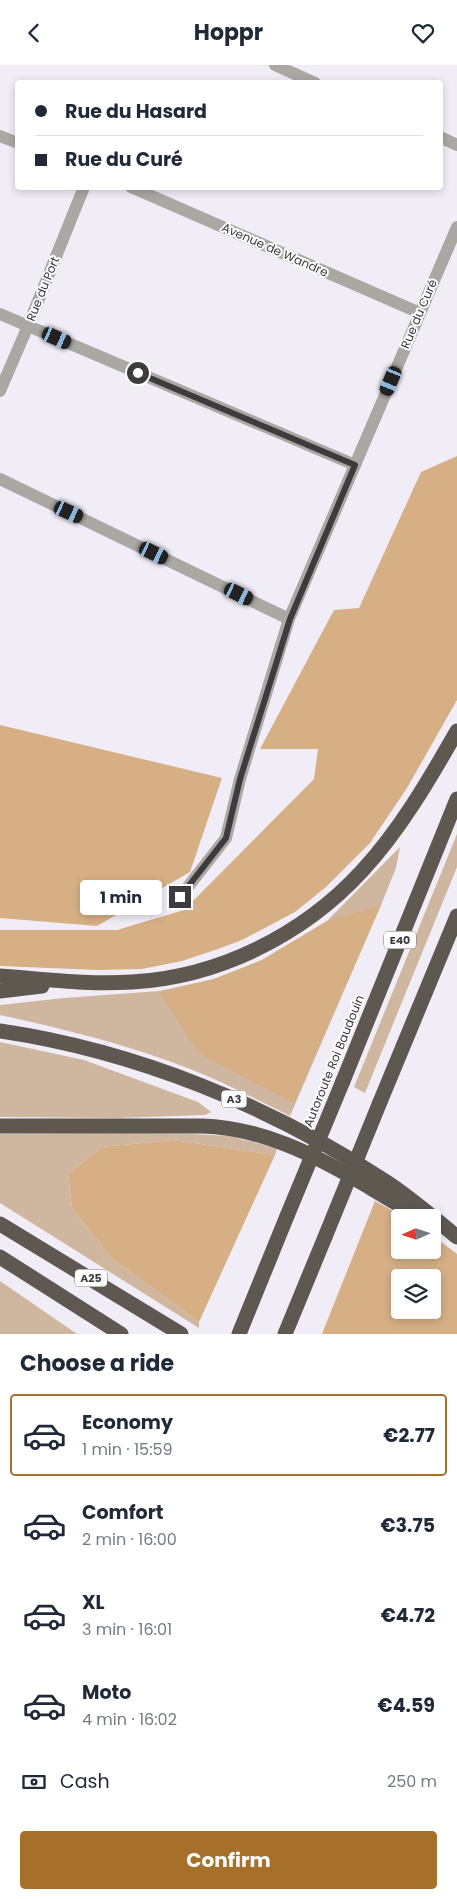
<!DOCTYPE html>
<meta charset="utf-8">
<style>
:root{--surface:#fff;--page:#f6f6f7;--text:#1f2937;--muted:#747a83;--line:#e0e1e3;--accent:#a6702b}
body{margin:0;font-family:Poppins,sans-serif;background:var(--page);color:var(--text);height:100vh;display:flex;flex-direction:column;font-size:19px;white-space:nowrap}
*{box-sizing:border-box;margin:0}
p{font-size:16px;color:var(--muted)}
.icon{flex:none;width:28px;height:28px;fill:none;stroke:currentColor;stroke-width:2;stroke-linecap:round;stroke-linejoin:round}
.map{position:relative;height:1269px;overflow:hidden}
.drawer{display:flex;flex-direction:column;background:var(--surface);flex:1}
.drawer>*{flex:none}
.top-card{position:absolute;left:15px;top:15px;width:428px;height:110px;border-radius:5px;box-shadow:0 2px 8px #0003;display:grid;align-content:center;height:110px;padding:0 20px;background:var(--surface)}
.needle{width:32px;rotate:267deg}
.controls{position:absolute;left:391px;top:1144px;display:grid;gap:10px}
.controls a{display:grid;place-items:center;width:50px;height:50px;border-radius:5px;background:var(--surface);box-shadow:0 2px 8px #0003;font-size:25px}
.end{position:absolute;width:22px;height:22px;margin:-11px;border:6px solid #3c3b3e;background:#fff;box-shadow:0 0 0 2px #fff}
.from{border-radius:50%}
.bubble{position:absolute;height:35px;border-radius:5px;background:var(--surface);box-shadow:0 2px 8px #0003;font-size:16px;font-weight:700;line-height:35px;text-align:center}
.car{position:absolute;width:15px;height:30px;margin:-15px -8px;border-radius:6px;box-shadow:0 0 4px 1px #0007;background:linear-gradient(#222 24%,#8ab4d8 0 40%,#222 0 76%,#8ab4d8 0 86%,#222 0)}
.top-card b{display:flex;align-items:center;gap:18px;height:48px;font-size:19px}
.top-card b+b{border-top:1px solid var(--line)}
.top-card i{width:12px;height:12px;background:var(--text)}
ul{padding:0;list-style:none}
li{display:flex;align-items:center;gap:15px;height:82px;margin:0 10px 8px;padding:0 10px;border:2px solid transparent;border-radius:5px}
li div{flex:1}
li b{display:block;font-size:19px}
li em{font-style:normal;font-weight:700}
li.selected{border-color:var(--accent)}
li>.icon{width:45px;height:45px;stroke-width:1.5}
h2{padding:0 20px;font-size:22px;line-height:60px}
.pay{display:flex;align-items:center;gap:12px;height:55px;padding:0 20px;font-size:19px}
.pay p{margin-inline-start:auto}
.cta{display:flex;gap:10px;margin-top:auto;padding:10px 20px}
.cta a{flex:1;height:58px;border-radius:5px;background:var(--accent);color:#fff;font-size:20px;font-weight:700;line-height:58px;text-align:center}
header{display:flex;justify-content:space-between;align-items:center;height:65px;padding:0 20px;background:var(--surface);font-size:22px;font-weight:700}
.map>svg:first-child{display:block}
.green{fill:#cfb79f}
.forest{fill:#d6af85;fill-rule:evenodd}
.lines{fill:none;stroke-linecap:round;stroke-linejoin:round}
.street{stroke:#aba8a4;stroke-width:12}
.highway{stroke:#5e5851;stroke-width:15}
.highway-bridge{stroke:#5e5851;stroke-width:15}
.route{stroke:#3c3b3e;stroke-width:6}
.labels{text-anchor:middle;stroke-width:4;stroke-linejoin:round;paint-order:stroke}
.shield{fill:#fdfcfe;stroke:#767578;stroke-width:1}
.shield-label{font-size:11px;font-weight:bold;fill:#3c3b3e}
.street-label{font-size:12px;fill:#3c3b3e;stroke:#fdfcfe}
</style>
<header><svg class="icon" aria-label="back" viewBox="0 0 24 24"><path d="M15 5l-7 7 7 7"/></svg>Hoppr<svg class="icon" aria-label="heart" viewBox="0 0 24 24"><path d="M12 20l-8-8c-3-5 5-10 8-4 3-6 11-1 8 4z"/></svg></header>
<div class="map">
<svg width="457" height="1269" viewBox="0 0 457 1269">
<rect width="100%" height="100%" fill="#f1edf7"/>
<g class="green">
<polygon points="457,769 457,802 365,1028 354,1022"/>
<path d="M400,782L396,803L381,840L290,1051C257,1035 224,1017 190,1004C129,980 64,964 0,950V940L64,933L159,926L214,914L262,895L327,856Z"/>
<polygon points="0,977 84,995 198,1037 211,1047 205,1050 117,1053 0,1052"/>
<polygon points="127,1068 193,1069 229,1071 277,1083 275,1090 173,1075 102,1082 68,1109 72,1143 111,1193 199,1257 199,1263 0,1138 0,1069"/>
<polygon points="0,1216 77,1269 0,1269"/>
</g>
<g class="forest">
<polygon points="457,391 457,635 407,723 370,778 326,822 295,847 242,875 218,884 182,896 142,904 98,905 0,901 0,865 117,865 184,845 314,714 318,684 260,684 334,545 359,543 421,407"/>
<polygon points="0,660 222,713 190,807 97,861 0,853"/>
<polygon points="381,840 294,1038 198,988 159,927 214,914 262,895 327,856"/>
<polygon points="173,1075 275,1090 199,1257 111,1193 72,1143 68,1109 102,1082"/>
<path d="M375,1136L404,1152H400V1185H432L433,1171L457,1189V1269H322ZM400,1212H432V1245H400Z"/>
</g>
<g class="lines">
<g class="street">
<polyline points="275,0 315,18"/>
<polyline points="0,71 18,78"/>
<polyline points="440,72 457,80"/>
<polyline points="131,122 420,248"/>
<polyline points="0,249 355,400"/>
<polyline points="0,326 28,261 84,122"/>
<polyline points="0,414 289,554"/>
<polyline points="180,832 226,773 240,714 289,554 457,162"/>
</g>
<g class="highway">
<path d="M0,911C44,914 88,920 132,917C219,912 303,870 362,806C400,765 429,715 457,666"/>
<polyline points="0,926 42,921"/>
<path d="M0,966C136,986 271,1041 385,1116C410,1132 434,1153 457,1172"/>
<polyline points="343,1016 457,734"/>
<polyline points="380,1037 457,851"/>
<path d="M0,1061H202C262,1063 313,1089 364,1119C384,1131 403,1144 424,1152"/>
<polyline points="0,1159 181,1269"/>
<polyline points="0,1192 121,1269"/>
<polyline points="239,1269 287,1151"/>
<polyline points="285,1269 325,1172"/>
</g>
<g class="highway-bridge">
<polyline points="287,1151 343,1016"/>
<polyline points="325,1172 380,1037"/>
</g>
</g>
<g class="lines">
<polyline class="route" points="138,308 355,400 290,554 240,714 226,773 180,832"/>
</g>
<g class="labels">
<g class="shield">
<rect x="384" y="866.5" width="32" height="17" rx="4"/>
<rect x="221.5" y="1025.5" width="25" height="17" rx="4"/>
<rect x="75" y="1204.5" width="32" height="17" rx="4"/>
</g>
<g class="shield-label">
<text x="400" y="879">E40</text>
<text x="234" y="1038">A3</text>
<text x="91" y="1217">A25</text>
</g>
<g class="street-label">
<text transform="translate(275 185) rotate(24)" y="4">Avenue de Wandre</text>
<text transform="translate(43 224) rotate(-68)" y="4">Rue du Port</text>
<text transform="translate(419 249) rotate(-67)" y="4">Rue du Curé</text>
<text transform="translate(334 996) rotate(-68)" y="4">Autoroute Roi Baudouin</text>
</g>
</g>
</svg>
<div class="controls">
<a><svg class="needle" viewBox="-14 -14 28 28"><path d="M0-13l5 13h-10z" fill="#e53935"/><path d="M0 13l5-13h-10z" fill="#747a83"/></svg></a>
<a><svg class="icon" aria-label="layers" viewBox="0 0 24 24"><path d="M12 4l9 5-9 5-9-5zM3 14l9 5 9-5"/></svg></a>
</div>
<i class="end from" style="left:138px;top:308px"></i>
<i class="end" style="left:180px;top:832px"></i>
<div class="bubble" style="left:80px;top:815px;width:82px">1 min</div>
<i class="car" style="left:57px;top:273px;rotate:114deg"></i>
<i class="car" style="left:391px;top:316px;rotate:203deg"></i>
<i class="car" style="left:69px;top:447px;rotate:115deg"></i>
<i class="car" style="left:154px;top:488px;rotate:116deg"></i>
<i class="car" style="left:239px;top:529px;rotate:116deg"></i>
<div class="top-card">
<b><i class="from"></i>Rue du Hasard</b>
<b><i></i>Rue du Curé</b>
</div>
</div>
<section class="drawer">
<h2>Choose a ride</h2>
<ul>
<li class="selected"><svg class="icon" aria-label="car" viewBox="0 0 24 24"><path d="M5 17H2v-5l4-1 3-4h7l3 4 3 1v5h-3M9 17h6M6 11h13"/><circle cx="7" cy="17" r="2"/><circle cx="17" cy="17" r="2"/></svg><div><b>Economy</b><p>1 min · 15:59</p></div><em>€2.77</em></li>
<li><svg class="icon" aria-label="car" viewBox="0 0 24 24"><path d="M5 17H2v-5l4-1 3-4h7l3 4 3 1v5h-3M9 17h6M6 11h13"/><circle cx="7" cy="17" r="2"/><circle cx="17" cy="17" r="2"/></svg><div><b>Comfort</b><p>2 min · 16:00</p></div><em>€3.75</em></li>
<li><svg class="icon" aria-label="car" viewBox="0 0 24 24"><path d="M5 17H2v-5l4-1 3-4h7l3 4 3 1v5h-3M9 17h6M6 11h13"/><circle cx="7" cy="17" r="2"/><circle cx="17" cy="17" r="2"/></svg><div><b>XL</b><p>3 min · 16:01</p></div><em>€4.72</em></li>
<li><svg class="icon" aria-label="car" viewBox="0 0 24 24"><path d="M5 17H2v-5l4-1 3-4h7l3 4 3 1v5h-3M9 17h6M6 11h13"/><circle cx="7" cy="17" r="2"/><circle cx="17" cy="17" r="2"/></svg><div><b>Moto</b><p>4 min · 16:02</p></div><em>€4.59</em></li>
</ul>
<div class="pay"><svg class="icon" aria-label="cash" viewBox="0 0 24 24"><path d="M3 7h18v10H3z"/><circle cx="12" cy="12" r="2"/></svg>Cash<p>250 m</p></div>
<div class="cta"><a>Confirm</a></div>
</section>
